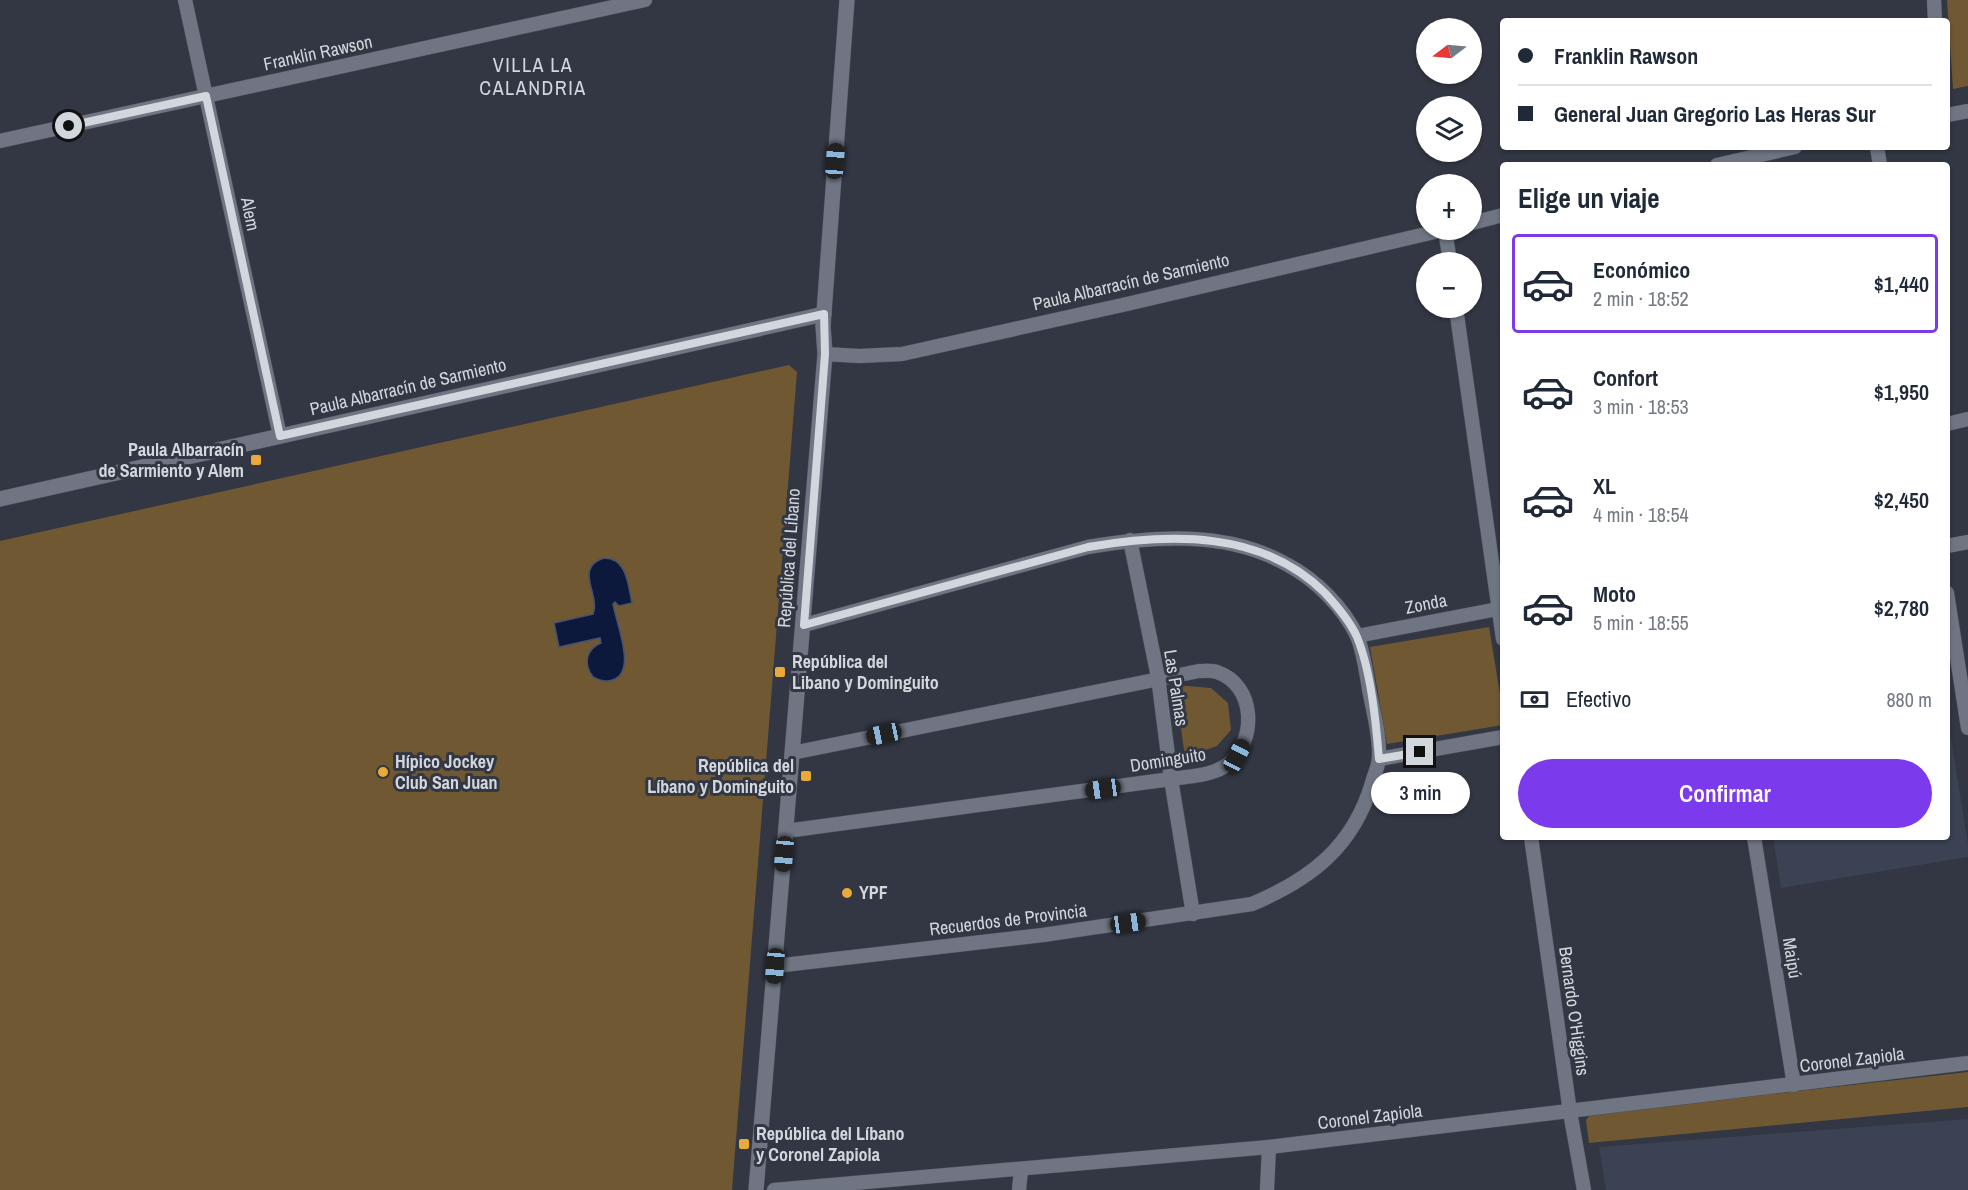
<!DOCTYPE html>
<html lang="es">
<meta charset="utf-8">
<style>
:root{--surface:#fff;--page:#f2f2f3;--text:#1f2937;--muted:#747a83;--line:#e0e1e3;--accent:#7c3aed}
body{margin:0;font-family:"Archivo Narrow",sans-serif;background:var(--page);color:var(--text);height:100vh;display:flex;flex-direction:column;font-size:22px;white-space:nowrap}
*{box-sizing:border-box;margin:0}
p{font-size:20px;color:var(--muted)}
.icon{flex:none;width:33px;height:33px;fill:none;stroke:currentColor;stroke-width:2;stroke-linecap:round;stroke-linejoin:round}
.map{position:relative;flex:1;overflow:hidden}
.drawer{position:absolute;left:1500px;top:162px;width:450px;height:678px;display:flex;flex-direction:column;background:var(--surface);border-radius:6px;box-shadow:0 2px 4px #0004}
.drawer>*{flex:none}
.guide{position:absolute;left:1500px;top:18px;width:450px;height:132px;border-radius:6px;box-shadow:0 2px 4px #0004;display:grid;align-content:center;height:132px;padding:0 18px;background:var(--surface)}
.needle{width:39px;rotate:254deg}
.controls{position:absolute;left:1416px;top:18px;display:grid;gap:12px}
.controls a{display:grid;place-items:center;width:66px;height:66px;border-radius:50%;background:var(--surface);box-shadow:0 2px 4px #0004;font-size:30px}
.end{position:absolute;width:27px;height:27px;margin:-14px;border:8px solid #d2d6dd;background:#111;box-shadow:0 0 0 3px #111}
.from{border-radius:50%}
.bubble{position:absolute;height:42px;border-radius:21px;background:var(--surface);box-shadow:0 2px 4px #0004;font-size:20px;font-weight:600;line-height:42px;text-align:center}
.car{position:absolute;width:18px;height:36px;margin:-18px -9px;border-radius:8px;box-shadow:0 0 4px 2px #0007;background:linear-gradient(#222 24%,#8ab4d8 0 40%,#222 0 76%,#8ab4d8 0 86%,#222 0)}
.guide b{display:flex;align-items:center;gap:21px;height:57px;font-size:22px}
.guide b+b{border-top:2px solid var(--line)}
.guide i{width:15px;height:15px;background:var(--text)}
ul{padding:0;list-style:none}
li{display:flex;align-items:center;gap:18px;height:99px;margin:0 12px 9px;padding:0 6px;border:3px solid transparent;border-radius:6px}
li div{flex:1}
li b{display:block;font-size:22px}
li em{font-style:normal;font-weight:600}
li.active{border-color:var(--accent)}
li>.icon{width:54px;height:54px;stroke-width:1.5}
h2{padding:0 18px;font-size:27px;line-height:72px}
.pay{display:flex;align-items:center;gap:15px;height:66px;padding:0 18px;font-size:22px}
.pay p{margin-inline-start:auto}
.cta{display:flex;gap:12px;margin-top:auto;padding:12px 18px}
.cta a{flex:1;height:69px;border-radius:36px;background:var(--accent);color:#fff;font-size:24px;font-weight:600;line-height:69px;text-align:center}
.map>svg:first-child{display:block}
.built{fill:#3a4253}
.green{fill:#705833}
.water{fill:#0c193d;stroke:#47526d;stroke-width:1.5}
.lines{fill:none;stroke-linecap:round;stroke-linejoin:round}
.street-casing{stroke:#4e525b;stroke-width:15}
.secondary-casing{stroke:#4e525b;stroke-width:16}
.street{stroke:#707583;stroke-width:14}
.secondary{stroke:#707583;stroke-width:15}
.route{stroke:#d2d6dd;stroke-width:8}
.poi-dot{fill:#eaaa38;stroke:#323743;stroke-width:2}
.labels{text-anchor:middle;stroke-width:6;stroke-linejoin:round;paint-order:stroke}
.street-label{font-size:18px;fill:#d2d6dd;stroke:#323743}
.poi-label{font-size:18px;font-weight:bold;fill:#d2d6dd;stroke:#323743;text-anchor:start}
.neighbourhood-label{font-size:20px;letter-spacing:1.5px;fill:#d2d6dd;stroke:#323743}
</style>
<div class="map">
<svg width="1968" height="1190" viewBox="0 0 1968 1190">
<rect width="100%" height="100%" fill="#323743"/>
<g class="built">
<polygon points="1947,713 1968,844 1968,857 1781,888 1773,837 1947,837"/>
<polygon points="1968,1119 1968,1190 1606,1190 1599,1147"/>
</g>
<g class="green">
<polygon points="1947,0 1968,0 1968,86 1953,89"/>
<polygon points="789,365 797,372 732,1190 0,1190 0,541"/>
<polygon points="1489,627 1503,712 1503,725 1387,744 1370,647"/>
<polygon points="1175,685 1211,688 1228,703 1231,730 1217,746 1185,757"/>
<polygon points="1968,1072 1968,1107 1589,1143 1586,1120 1591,1114"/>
</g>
<path class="water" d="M604,558C627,558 628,585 632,603L619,606L615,602L613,604C616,623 636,669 615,679C607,683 600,681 593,677C583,664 586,649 601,643L600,638L559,647L554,623L593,614C601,595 573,568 604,558Z"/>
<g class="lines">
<g class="street-casing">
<g id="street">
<polyline points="185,0 280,436"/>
<polyline points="1934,0 1935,21"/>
<polyline points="1947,115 1968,111"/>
<polyline points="0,141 645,0"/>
<polyline points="1877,147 1880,165"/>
<polyline points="1717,165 1795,147"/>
<polyline points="1472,223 1503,215"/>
<polyline points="1445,230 1450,262"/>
<polyline points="1456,308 1503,639"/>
<polyline points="825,354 859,356 902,354 1127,304 1443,230"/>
<polyline points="1947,424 1968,419"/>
<polyline points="1130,540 1158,677 1171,779 1193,914"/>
<polyline points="1947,546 1968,542"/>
<polyline points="1947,593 1968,728"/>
<polyline points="1357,636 1503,608"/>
<polyline points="1379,759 1503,737"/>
<path d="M786,831L1171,779C1189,776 1213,776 1228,764C1257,741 1256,685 1217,672C1212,670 1204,671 1199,671L792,753"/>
<polyline points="1531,837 1570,1112 1584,1190"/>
<polyline points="1754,837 1794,1085"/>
<path d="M775,966L1043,935L1252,904C1311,879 1353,847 1372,783C1374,775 1379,765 1379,757C1380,735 1373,711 1369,689C1366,672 1364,653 1357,636C1343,607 1316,580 1288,565C1227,530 1154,536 1088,547L804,625"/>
<polyline points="774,1190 1269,1147 1968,1063"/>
<polyline points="1019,1190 1021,1170"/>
<polyline points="1267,1190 1269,1147"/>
</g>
</g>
<g class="secondary-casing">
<g id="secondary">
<polyline points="0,499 824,314"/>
<polyline points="756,1190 825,354 823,326 847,0"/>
</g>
</g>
<use href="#street" class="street"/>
<use href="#secondary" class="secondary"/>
</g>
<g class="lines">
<path class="route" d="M69,126L206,96L280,436L824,314L825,354L804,625L1088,547C1169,533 1262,530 1325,593C1337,606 1350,621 1357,637C1371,671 1376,722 1379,759L1420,752"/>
</g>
<g class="poi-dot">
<rect x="250" y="454" width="12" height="12" rx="3"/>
<rect x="774" y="666" width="12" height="12" rx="3"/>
<circle cx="383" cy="772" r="6"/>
<rect x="800" y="770" width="12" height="12" rx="3"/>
<circle cx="847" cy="893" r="6"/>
<rect x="738" y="1138" width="12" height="12" rx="3"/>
</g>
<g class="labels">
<g class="street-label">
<text transform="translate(318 53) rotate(-12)" y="6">Franklin Rawson</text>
<text transform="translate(250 214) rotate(78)" y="6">Alem</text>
<text transform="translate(1131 282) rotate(-13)" y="6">Paula Albarracín de Sarmiento</text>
<text transform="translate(408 387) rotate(-13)" y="6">Paula Albarracín de Sarmiento</text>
<text transform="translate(789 558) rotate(-86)" y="6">República del Líbano</text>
<text transform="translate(1426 604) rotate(-11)" y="6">Zonda</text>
<text transform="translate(1176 688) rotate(81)" y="6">Las Palmas</text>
<text transform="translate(1168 760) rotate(-9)" y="6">Dominguito</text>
<text transform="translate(1008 920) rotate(-7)" y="6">Recuerdos de Provincia</text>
<text transform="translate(1792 958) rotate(81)" y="6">Maipú</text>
<text transform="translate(1574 1011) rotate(82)" y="6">Bernardo O'Higgins</text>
<text transform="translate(1852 1060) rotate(-7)" y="6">Coronel Zapiola</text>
<text transform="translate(1370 1117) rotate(-7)" y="6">Coronel Zapiola</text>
</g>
<g class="poi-label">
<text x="244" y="456" text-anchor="end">Paula Albarracín<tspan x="244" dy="21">de Sarmiento y Alem</tspan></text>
<text x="792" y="668">República del<tspan x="792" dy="21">Libano y Dominguito</tspan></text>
<text x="395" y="768">Hípico Jockey<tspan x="395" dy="21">Club San Juan</tspan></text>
<text x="794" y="772" text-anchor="end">República del<tspan x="794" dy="21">Líbano y Dominguito</tspan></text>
<text x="859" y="899">YPF</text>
<text x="756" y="1140">República del Líbano<tspan x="756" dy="21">y Coronel Zapiola</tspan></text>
</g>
<g class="neighbourhood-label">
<text x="533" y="72">VILLA LA<tspan x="533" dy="23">CALANDRIA</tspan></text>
</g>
</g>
</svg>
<div class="controls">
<a><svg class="needle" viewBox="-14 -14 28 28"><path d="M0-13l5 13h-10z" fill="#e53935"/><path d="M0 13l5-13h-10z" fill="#747a83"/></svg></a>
<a><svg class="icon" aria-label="layers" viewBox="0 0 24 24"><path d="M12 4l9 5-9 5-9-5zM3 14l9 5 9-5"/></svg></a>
<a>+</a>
<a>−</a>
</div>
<i class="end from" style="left:69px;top:126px"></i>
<i class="end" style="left:1420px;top:752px"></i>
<div class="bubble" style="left:1371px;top:772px;width:99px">3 min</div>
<i class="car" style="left:835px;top:161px;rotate:4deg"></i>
<i class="car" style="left:884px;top:734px;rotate:258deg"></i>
<i class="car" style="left:1237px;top:756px;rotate:28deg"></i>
<i class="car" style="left:1103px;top:789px;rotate:262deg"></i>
<i class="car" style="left:784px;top:854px;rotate:185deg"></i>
<i class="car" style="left:1128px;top:923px;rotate:82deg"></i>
<i class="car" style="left:775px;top:966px;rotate:185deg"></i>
<div class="guide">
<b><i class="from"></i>Franklin Rawson</b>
<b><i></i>General Juan Gregorio Las Heras Sur</b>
</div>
<section class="drawer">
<h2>Elige un viaje</h2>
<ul>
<li class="active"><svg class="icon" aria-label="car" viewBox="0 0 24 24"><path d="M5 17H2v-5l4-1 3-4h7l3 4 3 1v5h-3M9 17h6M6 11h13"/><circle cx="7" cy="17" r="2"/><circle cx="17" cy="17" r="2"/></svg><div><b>Económico</b><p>2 min · 18:52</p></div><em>$1,440</em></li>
<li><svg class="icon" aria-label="car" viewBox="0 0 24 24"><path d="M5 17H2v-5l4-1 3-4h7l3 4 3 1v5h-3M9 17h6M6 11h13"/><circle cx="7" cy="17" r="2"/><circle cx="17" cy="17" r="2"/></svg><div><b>Confort</b><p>3 min · 18:53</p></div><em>$1,950</em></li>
<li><svg class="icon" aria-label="car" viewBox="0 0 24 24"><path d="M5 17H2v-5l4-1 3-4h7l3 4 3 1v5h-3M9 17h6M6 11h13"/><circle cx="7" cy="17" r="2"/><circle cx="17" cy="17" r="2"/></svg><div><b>XL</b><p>4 min · 18:54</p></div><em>$2,450</em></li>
<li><svg class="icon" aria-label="car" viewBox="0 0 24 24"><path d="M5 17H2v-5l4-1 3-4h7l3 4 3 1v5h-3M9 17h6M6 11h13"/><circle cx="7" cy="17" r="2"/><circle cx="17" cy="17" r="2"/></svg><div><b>Moto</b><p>5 min · 18:55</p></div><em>$2,780</em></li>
</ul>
<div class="pay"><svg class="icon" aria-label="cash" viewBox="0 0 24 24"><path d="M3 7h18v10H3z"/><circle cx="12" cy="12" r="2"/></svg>Efectivo<p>880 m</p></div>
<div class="cta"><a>Confirmar</a></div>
</section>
</div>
